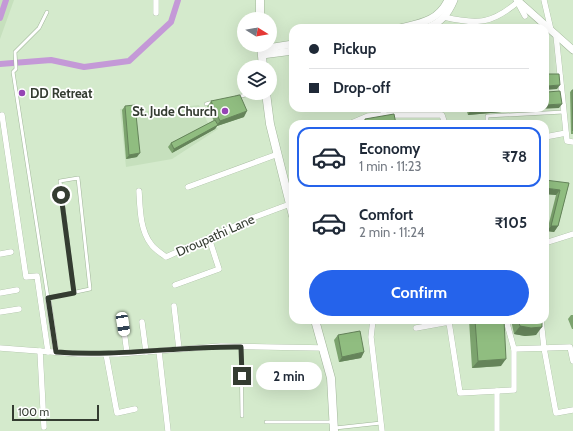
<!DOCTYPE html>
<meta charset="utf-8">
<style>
:root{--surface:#fff;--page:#f6f6f7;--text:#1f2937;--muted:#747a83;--line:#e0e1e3;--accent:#2563eb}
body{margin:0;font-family:Cabin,sans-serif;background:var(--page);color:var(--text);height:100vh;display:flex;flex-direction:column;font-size:15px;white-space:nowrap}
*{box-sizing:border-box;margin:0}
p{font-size:13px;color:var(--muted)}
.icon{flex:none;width:22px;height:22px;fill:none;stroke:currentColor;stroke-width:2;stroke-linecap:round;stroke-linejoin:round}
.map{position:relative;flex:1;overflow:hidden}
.drawer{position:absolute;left:289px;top:120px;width:260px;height:204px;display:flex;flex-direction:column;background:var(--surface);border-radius:12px;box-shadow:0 4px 16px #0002}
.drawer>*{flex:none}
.top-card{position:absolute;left:289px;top:24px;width:260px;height:88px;border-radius:12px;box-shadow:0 4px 16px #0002;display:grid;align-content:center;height:88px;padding:0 20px;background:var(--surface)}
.needle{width:26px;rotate:101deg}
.tools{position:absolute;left:237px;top:12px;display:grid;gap:8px}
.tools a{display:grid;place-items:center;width:40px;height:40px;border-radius:50%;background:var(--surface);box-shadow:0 4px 16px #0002;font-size:20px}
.scale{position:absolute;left:12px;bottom:10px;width:87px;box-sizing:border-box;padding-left:4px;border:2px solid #343c31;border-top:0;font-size:11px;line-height:14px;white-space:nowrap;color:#343c31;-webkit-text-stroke:3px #fff;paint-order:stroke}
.end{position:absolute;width:18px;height:18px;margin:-9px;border:5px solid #343c31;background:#fff;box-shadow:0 0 0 2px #fff}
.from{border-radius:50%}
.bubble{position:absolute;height:28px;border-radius:14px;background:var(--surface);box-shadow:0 4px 16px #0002;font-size:13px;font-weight:700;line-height:28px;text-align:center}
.car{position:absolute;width:12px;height:24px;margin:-12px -6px;border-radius:5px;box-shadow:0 0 3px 1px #0007;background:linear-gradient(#fff 24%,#345 0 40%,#fff 0 76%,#345 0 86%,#fff 0)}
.top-card b{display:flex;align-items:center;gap:14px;height:38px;font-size:15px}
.top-card b+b{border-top:1px solid var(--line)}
.top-card i{width:10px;height:10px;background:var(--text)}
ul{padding:7px 0 0;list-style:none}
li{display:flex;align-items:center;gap:12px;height:60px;margin:0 8px 6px;padding:0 12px;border:2px solid transparent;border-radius:12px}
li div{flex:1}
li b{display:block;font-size:15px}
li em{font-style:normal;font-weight:700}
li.selected{border-color:var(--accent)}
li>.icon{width:36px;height:36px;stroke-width:1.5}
.button{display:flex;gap:8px;margin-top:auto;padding:8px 20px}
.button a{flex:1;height:46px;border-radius:24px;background:var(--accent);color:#fff;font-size:16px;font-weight:700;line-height:46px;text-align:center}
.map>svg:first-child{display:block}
.built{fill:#c6e0bd}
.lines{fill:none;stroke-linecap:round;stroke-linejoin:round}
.canal{stroke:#c499d7;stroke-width:6}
.service-casing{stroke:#a1b69a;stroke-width:4}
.minor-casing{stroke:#a1b69a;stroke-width:6}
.tertiary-casing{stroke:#a1b69a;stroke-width:8}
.secondary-casing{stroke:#a1b69a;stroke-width:9}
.service{stroke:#fff;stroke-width:3}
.minor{stroke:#fff;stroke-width:5.5}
.tertiary{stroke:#fff;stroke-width:7}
.secondary{stroke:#fff;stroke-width:8}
.wall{fill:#7ca36e}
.shaded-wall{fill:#65845a}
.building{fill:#90bd80;stroke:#65845a}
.route{stroke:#343c31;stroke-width:5}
.poi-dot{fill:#9545b4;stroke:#fff;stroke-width:1.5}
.labels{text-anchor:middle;stroke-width:3.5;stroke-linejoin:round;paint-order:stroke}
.poi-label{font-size:13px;font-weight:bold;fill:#343c31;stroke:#fff;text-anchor:start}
.street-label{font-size:13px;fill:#343c31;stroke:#fff}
</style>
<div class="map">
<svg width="573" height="431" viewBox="0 0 573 431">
<rect width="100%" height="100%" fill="#d4eacc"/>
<g class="built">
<polygon points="0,0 14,0 0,39"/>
<polygon points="199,105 208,123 214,123 218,129 172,159 126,167 120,109 134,108 139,112"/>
</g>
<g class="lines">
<g class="canal">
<polyline points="0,18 6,0"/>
<polyline points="0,64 51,60 84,67 129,61 171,22 178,0"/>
</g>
<g class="service-casing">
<g id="service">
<polyline points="47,12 39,28 15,52 16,69 13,72 48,298 90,289 78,178 60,181 74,293"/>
<polyline points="237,97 254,93"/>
<polyline points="206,104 213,102"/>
<polyline points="487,124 487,116 563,112"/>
<polyline points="241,347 242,416"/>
<polyline points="266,422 332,422"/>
<polyline points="335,428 381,423"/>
</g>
</g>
<g class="minor-casing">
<g id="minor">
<polyline points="156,0 156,13"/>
<polyline points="544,0 551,30"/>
<polyline points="518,3 525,16"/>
<path d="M444,17C478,25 492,24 519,1"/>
<polyline points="556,35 567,141 573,142"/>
<polyline points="383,108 384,115 442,115 445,124"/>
<polyline points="2,115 26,277 37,276 48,352"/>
<polyline points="349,124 368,116 384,115"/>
<polyline points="545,137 566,133"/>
<polyline points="188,187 278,154"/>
<path d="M139,191C140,208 140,230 151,244C154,249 161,253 166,257L255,217L290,204"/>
<polyline points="545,243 573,234"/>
<polyline points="0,254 11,252"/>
<polyline points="175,285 219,269 209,238"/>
<polyline points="0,293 17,290"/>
<polyline points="48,298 56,352"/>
<polyline points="174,306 179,349"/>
<polyline points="0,312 19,309"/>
<polyline points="373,320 371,337 382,431"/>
<polyline points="506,320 514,349"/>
<polyline points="541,320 544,348 570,347 573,361"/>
<polyline points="142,322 146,352"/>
<polyline points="123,323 127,353"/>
<polyline points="416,328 449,322 460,393 514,390 514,349 544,348 556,413 573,410"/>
<polyline points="0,348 78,354 118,354 221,346 323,348"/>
<polyline points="40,351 44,427"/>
<polyline points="159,351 168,431"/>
<polyline points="106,354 117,413 135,409"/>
<polyline points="497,391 497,431"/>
</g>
</g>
<g class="tertiary-casing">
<g id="tertiary">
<polyline points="517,0 573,50"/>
<path d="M400,28C421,23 438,21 448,0"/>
<path d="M426,28C441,23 448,14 454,0"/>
<polyline points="261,49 293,44"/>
<polyline points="262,55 293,51"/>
</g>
</g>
<g class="secondary-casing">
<g id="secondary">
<polyline points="260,0 260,19"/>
<polyline points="261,45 263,67"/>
<polyline points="266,93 270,124 293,216"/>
<polyline points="315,320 331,378 334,431"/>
</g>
</g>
<use href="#service" class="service"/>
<use href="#minor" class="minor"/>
<use href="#tertiary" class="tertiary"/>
<use href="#secondary" class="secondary"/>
</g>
<g class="wall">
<polygon points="572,90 573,134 571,134 570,92"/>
<polygon points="211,101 244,117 217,126 215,129 172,153 168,147 171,143 214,121 207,107"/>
<polygon points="125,106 137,157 126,159 122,110"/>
<polygon points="466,108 516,108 514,111 468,115"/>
<polygon points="365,119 396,124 362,124"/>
<polygon points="569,183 558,226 554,232 547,231 556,195 545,194"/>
<polygon points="571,315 573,315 573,329 572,329 568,319"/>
<polygon points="469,320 504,320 501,366 472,368"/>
<polygon points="511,320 542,320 536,335 525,336 514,334"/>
<polygon points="338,335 364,352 361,358 339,362 334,340"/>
</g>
<g class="shaded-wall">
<polygon points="560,85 557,89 545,90 547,86"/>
<polygon points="562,104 559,108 519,110 521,108 545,108 545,105"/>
<polygon points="503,108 516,108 514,111 468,115 470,111"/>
<polygon points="247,111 244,117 217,126 215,129 172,153 174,149 216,126 220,121"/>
<polygon points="140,153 137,157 126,159 129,155"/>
<polygon points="545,188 560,190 556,195 545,194"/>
<polygon points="551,226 558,226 554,232 547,231"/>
<polygon points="520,326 542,327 536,335 525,336 514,334"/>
<polygon points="364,352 361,358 339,362 342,357"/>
<polygon points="506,359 501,366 472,368 478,361"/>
</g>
<g class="building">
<polygon points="545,74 559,74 560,85 547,86 545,89"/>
<polygon points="545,90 547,92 560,91 562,104 545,105"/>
<polygon points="572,90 573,90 573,131"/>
<polygon points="240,95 247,111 220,121 211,101"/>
<polygon points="135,105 140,153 129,155 125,106"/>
<polygon points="469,108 503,108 470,111"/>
<polygon points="394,114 396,124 366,124 365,119"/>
<polygon points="215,120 218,125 174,149 171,143"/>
<polygon points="545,180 569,183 558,226 551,226 560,190 545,188"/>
<polygon points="475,320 504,320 506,359 478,361"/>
<polygon points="518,320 542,320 542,327 531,328 520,326"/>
<polygon points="360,331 364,352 342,357 338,335"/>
</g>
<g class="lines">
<path class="route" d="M61,195L74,293L48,298L56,352C118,357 179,346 241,347L242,376"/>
</g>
<g class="poi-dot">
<circle cx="22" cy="93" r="4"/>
<circle cx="225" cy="111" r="4"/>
</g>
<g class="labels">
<g class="poi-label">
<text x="30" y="98">DD Retreat</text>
<text x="217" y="116" text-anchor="end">St. Jude Church</text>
</g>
<g class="street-label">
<text transform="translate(215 235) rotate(-24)" y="5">Droupathi Lane</text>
</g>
</g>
</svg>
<div class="tools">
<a><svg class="needle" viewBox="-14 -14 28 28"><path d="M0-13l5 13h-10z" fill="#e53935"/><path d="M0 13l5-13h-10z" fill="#747a83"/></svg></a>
<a><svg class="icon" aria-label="layers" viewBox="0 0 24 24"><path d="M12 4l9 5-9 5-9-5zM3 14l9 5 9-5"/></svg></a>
</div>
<div class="scale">100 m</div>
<i class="end from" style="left:61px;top:195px"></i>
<i class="end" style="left:242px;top:376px"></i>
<div class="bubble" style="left:256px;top:362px;width:66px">2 min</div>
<i class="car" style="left:123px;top:324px;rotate:171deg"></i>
<div class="top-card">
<b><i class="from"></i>Pickup</b>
<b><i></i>Drop-off</b>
</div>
<section class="drawer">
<ul>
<li class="selected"><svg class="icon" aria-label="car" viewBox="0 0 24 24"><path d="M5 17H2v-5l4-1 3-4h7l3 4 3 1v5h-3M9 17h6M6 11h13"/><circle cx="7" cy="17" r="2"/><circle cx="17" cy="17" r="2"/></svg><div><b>Economy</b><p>1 min · 11:23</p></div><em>₹78</em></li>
<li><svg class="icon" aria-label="car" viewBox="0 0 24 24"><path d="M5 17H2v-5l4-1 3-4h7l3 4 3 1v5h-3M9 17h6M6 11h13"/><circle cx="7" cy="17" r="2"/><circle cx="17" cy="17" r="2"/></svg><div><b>Comfort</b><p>2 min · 11:24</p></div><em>₹105</em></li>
</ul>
<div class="button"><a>Confirm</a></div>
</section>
</div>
